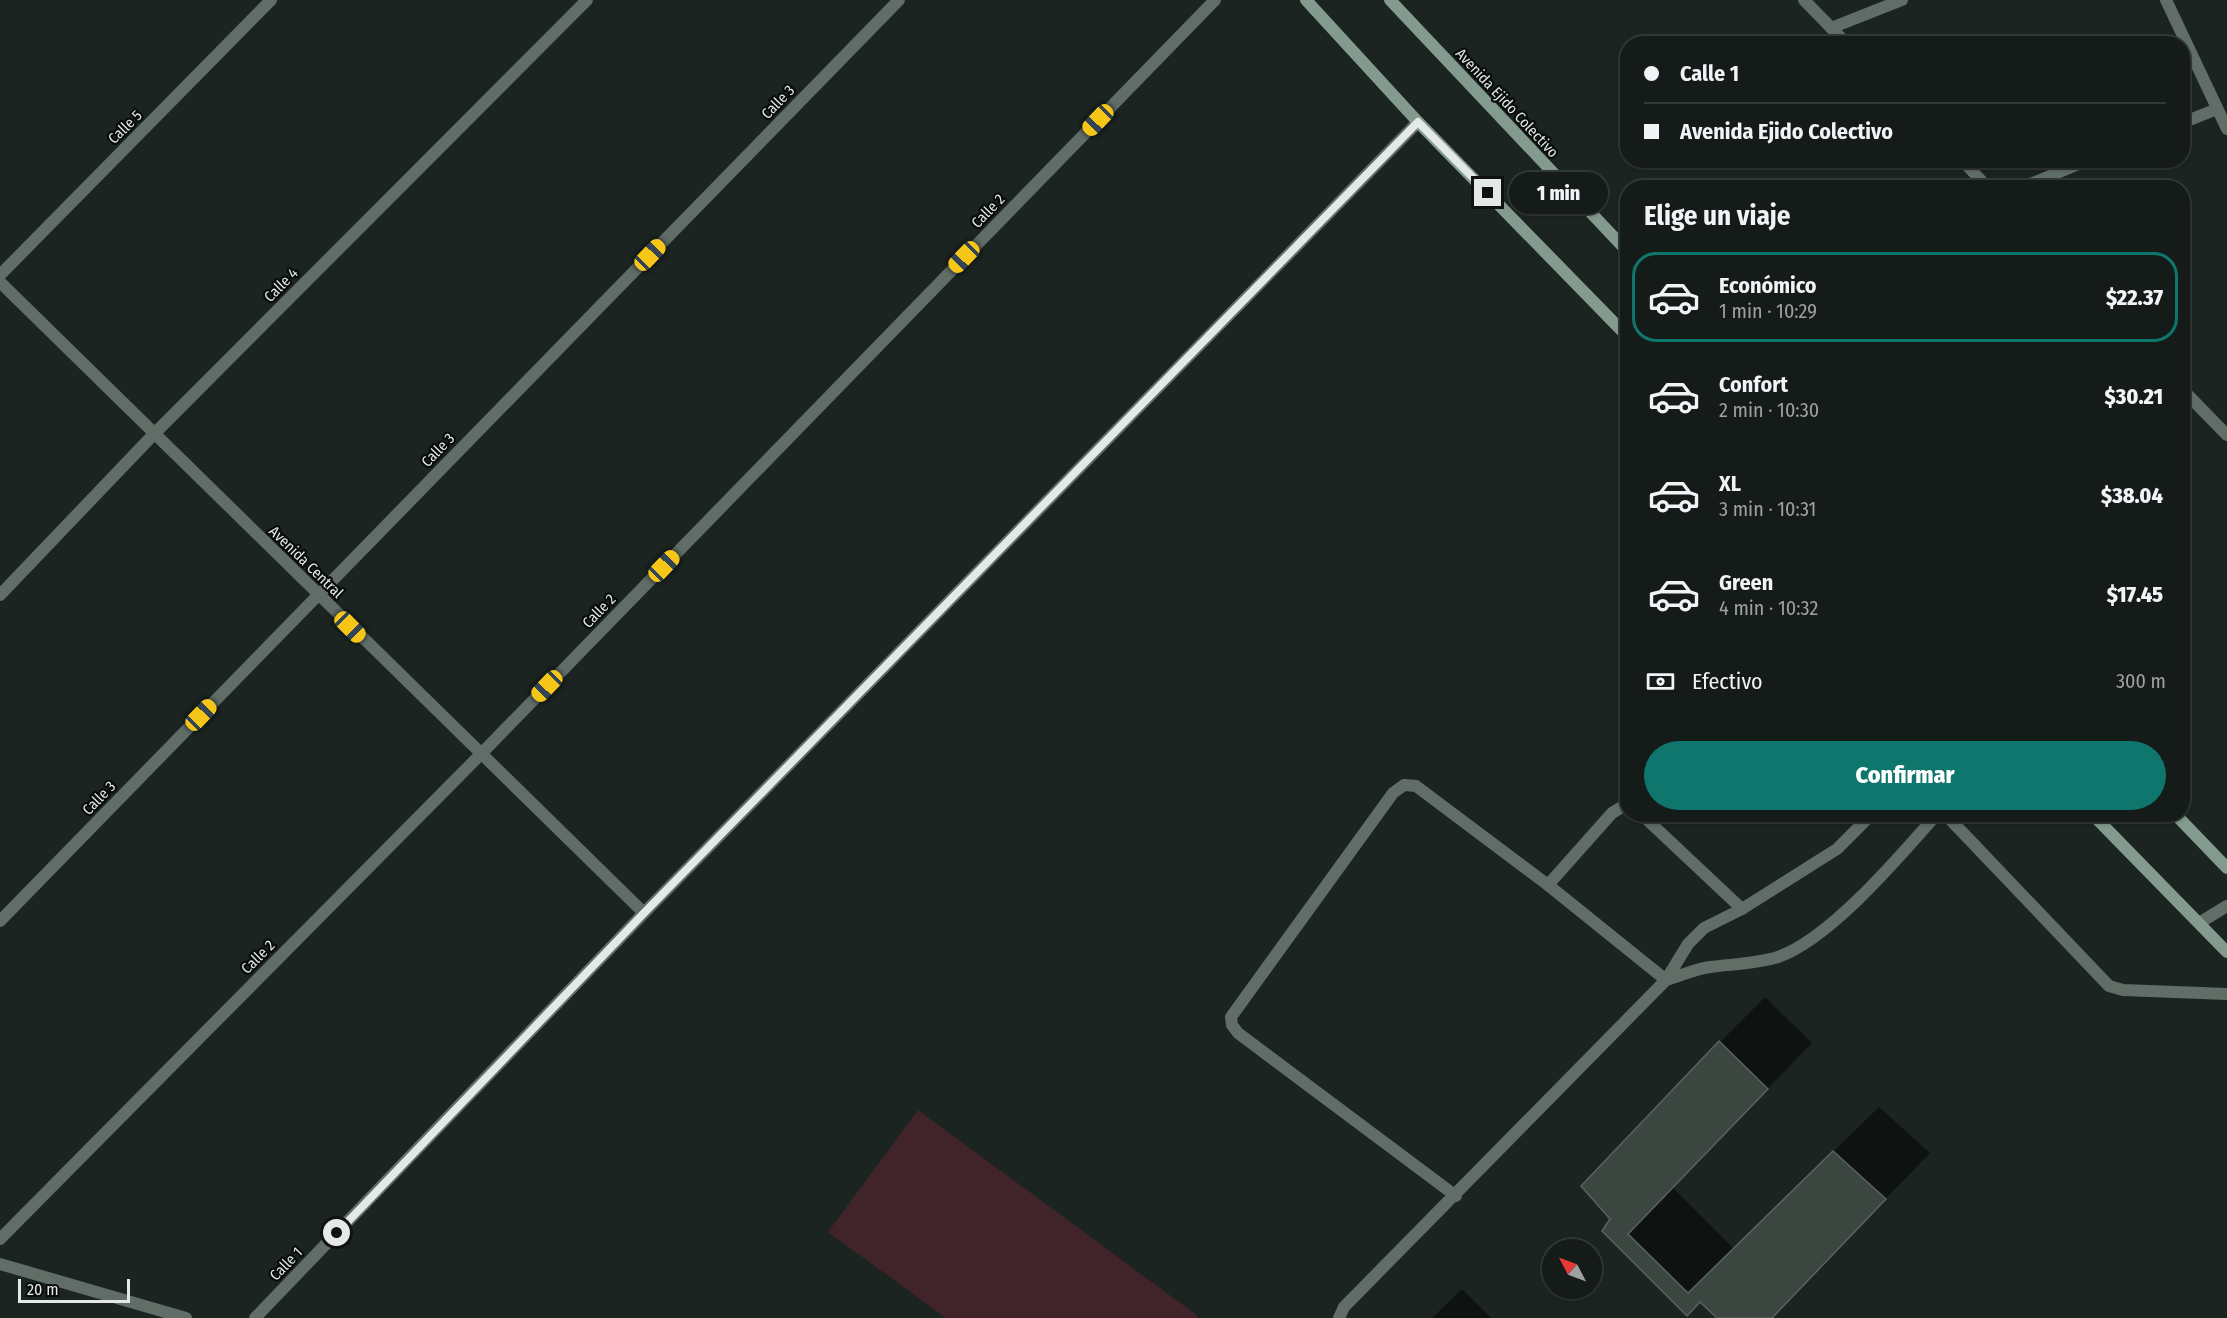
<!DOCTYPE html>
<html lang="es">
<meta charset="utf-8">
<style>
:root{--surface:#141b18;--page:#212825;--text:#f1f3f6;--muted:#9da1a2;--line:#333937;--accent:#0f766e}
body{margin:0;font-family:"Fira Sans Condensed",sans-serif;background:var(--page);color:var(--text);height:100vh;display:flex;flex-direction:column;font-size:22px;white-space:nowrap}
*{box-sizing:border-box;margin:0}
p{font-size:20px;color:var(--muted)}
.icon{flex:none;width:33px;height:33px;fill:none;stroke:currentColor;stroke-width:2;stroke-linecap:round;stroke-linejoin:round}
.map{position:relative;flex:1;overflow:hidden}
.drawer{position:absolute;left:1620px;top:180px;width:570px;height:642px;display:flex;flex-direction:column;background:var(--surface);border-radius:24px;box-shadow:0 2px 4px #0004,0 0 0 2px var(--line)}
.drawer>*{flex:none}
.guide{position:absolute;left:1620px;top:36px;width:570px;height:132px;border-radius:24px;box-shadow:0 2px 4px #0004,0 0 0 2px var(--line);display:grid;align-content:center;height:132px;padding:0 24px;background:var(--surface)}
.needle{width:39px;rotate:311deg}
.buttons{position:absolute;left:1542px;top:1239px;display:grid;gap:12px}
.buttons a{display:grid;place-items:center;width:60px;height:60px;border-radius:50%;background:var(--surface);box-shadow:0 2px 4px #0004,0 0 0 2px var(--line);font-size:30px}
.scale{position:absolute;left:18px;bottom:15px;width:112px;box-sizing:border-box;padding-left:6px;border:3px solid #e3e9e6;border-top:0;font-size:16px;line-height:21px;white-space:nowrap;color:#e3e9e6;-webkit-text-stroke:4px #080c0a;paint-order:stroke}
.end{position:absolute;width:27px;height:27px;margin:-14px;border:8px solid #e3e9e6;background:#111;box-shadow:0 0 0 3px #111}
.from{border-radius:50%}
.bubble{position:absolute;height:42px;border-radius:21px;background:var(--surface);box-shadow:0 2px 4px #0004,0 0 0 2px var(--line);font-size:20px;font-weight:800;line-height:42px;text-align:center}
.car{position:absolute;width:18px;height:36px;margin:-18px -9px;border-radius:8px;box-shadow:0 0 4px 2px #0007;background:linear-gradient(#f5c518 24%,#345 0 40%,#f5c518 0 76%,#345 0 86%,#f5c518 0)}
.guide b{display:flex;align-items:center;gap:21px;height:57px;font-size:22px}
.guide b+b{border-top:2px solid var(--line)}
.guide i{width:15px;height:15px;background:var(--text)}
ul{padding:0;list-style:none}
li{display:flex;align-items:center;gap:18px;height:90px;margin:0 12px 9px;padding:0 12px;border:3px solid transparent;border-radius:24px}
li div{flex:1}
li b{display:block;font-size:22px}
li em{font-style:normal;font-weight:800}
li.selected{border-color:var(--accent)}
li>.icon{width:54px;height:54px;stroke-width:1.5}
h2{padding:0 24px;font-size:27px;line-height:72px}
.pay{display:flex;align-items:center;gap:15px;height:66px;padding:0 24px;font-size:22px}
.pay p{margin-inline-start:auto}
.button{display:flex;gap:12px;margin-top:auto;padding:12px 24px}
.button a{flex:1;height:69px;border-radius:36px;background:var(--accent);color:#fff;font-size:24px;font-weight:800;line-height:69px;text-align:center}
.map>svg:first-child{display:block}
.green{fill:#40242a}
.shadow{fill:#0007}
.building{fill:#3c4641;stroke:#59645f;stroke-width:1.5}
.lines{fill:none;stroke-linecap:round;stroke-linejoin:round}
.lane{stroke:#606e67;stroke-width:12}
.street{stroke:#606e67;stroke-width:12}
.secondary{stroke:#839a8f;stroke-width:12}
.route{stroke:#e3e9e6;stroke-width:8}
.labels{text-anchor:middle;stroke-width:4.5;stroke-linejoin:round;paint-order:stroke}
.street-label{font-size:15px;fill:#e3e9e6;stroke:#080c0a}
</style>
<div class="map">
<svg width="2227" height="1318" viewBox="0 0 2227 1318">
<rect width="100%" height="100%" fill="#1b2420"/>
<polygon class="green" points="918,1110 1198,1316 1196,1318 946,1318 828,1232"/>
<g class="shadow">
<polygon points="1765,997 1812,1043 1672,1187 1734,1249 1879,1107 1930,1153 1770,1318 1719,1318 1701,1301 1687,1314 1604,1231 1720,1042"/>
<polygon points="1462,1289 1491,1318 1432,1318"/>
</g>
<polygon class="building" points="1719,1041 1768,1089 1628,1234 1688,1293 1833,1151 1886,1199 1772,1318 1717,1318 1700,1302 1687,1316 1602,1231 1610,1219 1581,1186"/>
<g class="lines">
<g class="lane">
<polyline points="1641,814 1742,909"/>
<polyline points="1548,885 1612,813 1622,807 1628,807"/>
<polyline points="1456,1196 1238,1033 1232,1025 1231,1017 1393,793 1404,785 1416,786 1548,885 1666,980 1688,944 1704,928 1742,909 1837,849 1872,814"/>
<path d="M1339,1318L1344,1307L1666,980C1680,976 1695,969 1710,967C1733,964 1755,964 1778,957C1830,939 1900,856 1937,814"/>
</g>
<g class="street">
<polyline points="1804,0 1847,44"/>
<polyline points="2166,0 2227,129"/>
<polyline points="1831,28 1902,0"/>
<polyline points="2182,123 2217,109"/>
<polyline points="1962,160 1988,188"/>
<polyline points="2021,188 2088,160"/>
<polyline points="0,275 271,0"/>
<polyline points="0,282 644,913"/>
<polyline points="2182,389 2227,435"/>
<polyline points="0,595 153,435 587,0"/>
<polyline points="1945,814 2109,986 2123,990 2227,994"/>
<polyline points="0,921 899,0"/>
<polyline points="2199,923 2227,906"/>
<polyline points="0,1239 480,755 1215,0"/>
<polyline points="0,1264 186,1318"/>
<polyline points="255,1318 644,913 1418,122"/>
</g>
<g class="secondary">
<polyline points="1306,0 1418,122 1628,337"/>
<polyline points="1390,0 1628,252"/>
<polyline points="2092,814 2227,952"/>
<polyline points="2175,814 2227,868"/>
</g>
</g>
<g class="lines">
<polyline class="route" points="337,1233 644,913 1418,122 1488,193"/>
</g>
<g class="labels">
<g class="street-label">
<text transform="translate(778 102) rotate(-46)" y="5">Calle 3</text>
<text transform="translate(1507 103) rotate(47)" y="5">Avenida Ejido Colectivo</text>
<text transform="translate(125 127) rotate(-45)" y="5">Calle 5</text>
<text transform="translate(988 211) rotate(-46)" y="5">Calle 2</text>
<text transform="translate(281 285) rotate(-45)" y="5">Calle 4</text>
<text transform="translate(438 450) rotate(-46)" y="5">Calle 3</text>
<text transform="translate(306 562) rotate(44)" y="5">Avenida Central</text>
<text transform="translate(599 611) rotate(-46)" y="5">Calle 2</text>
<text transform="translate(99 798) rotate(-46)" y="5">Calle 3</text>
<text transform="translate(258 957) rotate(-45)" y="5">Calle 2</text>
<text transform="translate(286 1264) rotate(-46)" y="5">Calle 1</text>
</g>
</g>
</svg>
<div class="buttons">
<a><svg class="needle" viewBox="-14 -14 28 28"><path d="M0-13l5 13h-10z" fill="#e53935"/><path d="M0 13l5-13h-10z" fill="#9da1a2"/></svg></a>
</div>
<div class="scale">20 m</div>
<i class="end from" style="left:337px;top:1233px"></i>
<i class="end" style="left:1488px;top:193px"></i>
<div class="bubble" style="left:1509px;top:172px;width:99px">1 min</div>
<i class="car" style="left:1098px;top:120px;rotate:224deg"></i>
<i class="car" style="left:650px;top:255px;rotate:44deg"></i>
<i class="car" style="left:964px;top:257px;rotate:224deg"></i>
<i class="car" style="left:664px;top:566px;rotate:44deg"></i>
<i class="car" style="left:350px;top:627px;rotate:135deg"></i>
<i class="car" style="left:547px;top:686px;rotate:224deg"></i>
<i class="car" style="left:201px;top:715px;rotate:44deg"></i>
<div class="guide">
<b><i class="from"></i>Calle 1</b>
<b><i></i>Avenida Ejido Colectivo</b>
</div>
<section class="drawer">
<h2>Elige un viaje</h2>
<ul>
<li class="selected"><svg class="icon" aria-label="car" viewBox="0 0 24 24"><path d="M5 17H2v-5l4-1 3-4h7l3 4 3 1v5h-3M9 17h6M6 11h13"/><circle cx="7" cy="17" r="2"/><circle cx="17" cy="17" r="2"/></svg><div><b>Económico</b><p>1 min · 10:29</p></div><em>$22.37</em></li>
<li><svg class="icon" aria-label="car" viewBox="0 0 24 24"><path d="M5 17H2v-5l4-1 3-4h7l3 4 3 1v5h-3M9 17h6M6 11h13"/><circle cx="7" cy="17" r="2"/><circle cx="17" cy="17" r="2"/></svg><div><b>Confort</b><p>2 min · 10:30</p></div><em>$30.21</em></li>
<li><svg class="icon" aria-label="car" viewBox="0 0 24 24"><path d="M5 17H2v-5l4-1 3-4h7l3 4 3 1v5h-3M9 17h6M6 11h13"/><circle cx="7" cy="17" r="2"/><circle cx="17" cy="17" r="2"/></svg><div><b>XL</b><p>3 min · 10:31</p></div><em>$38.04</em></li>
<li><svg class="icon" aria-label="car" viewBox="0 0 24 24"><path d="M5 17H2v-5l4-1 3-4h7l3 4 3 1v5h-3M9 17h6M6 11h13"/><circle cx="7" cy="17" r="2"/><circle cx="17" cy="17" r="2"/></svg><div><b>Green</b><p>4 min · 10:32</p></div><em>$17.45</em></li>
</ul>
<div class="pay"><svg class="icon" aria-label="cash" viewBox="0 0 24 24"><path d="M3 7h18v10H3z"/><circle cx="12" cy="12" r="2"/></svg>Efectivo<p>300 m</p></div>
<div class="button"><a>Confirmar</a></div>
</section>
</div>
